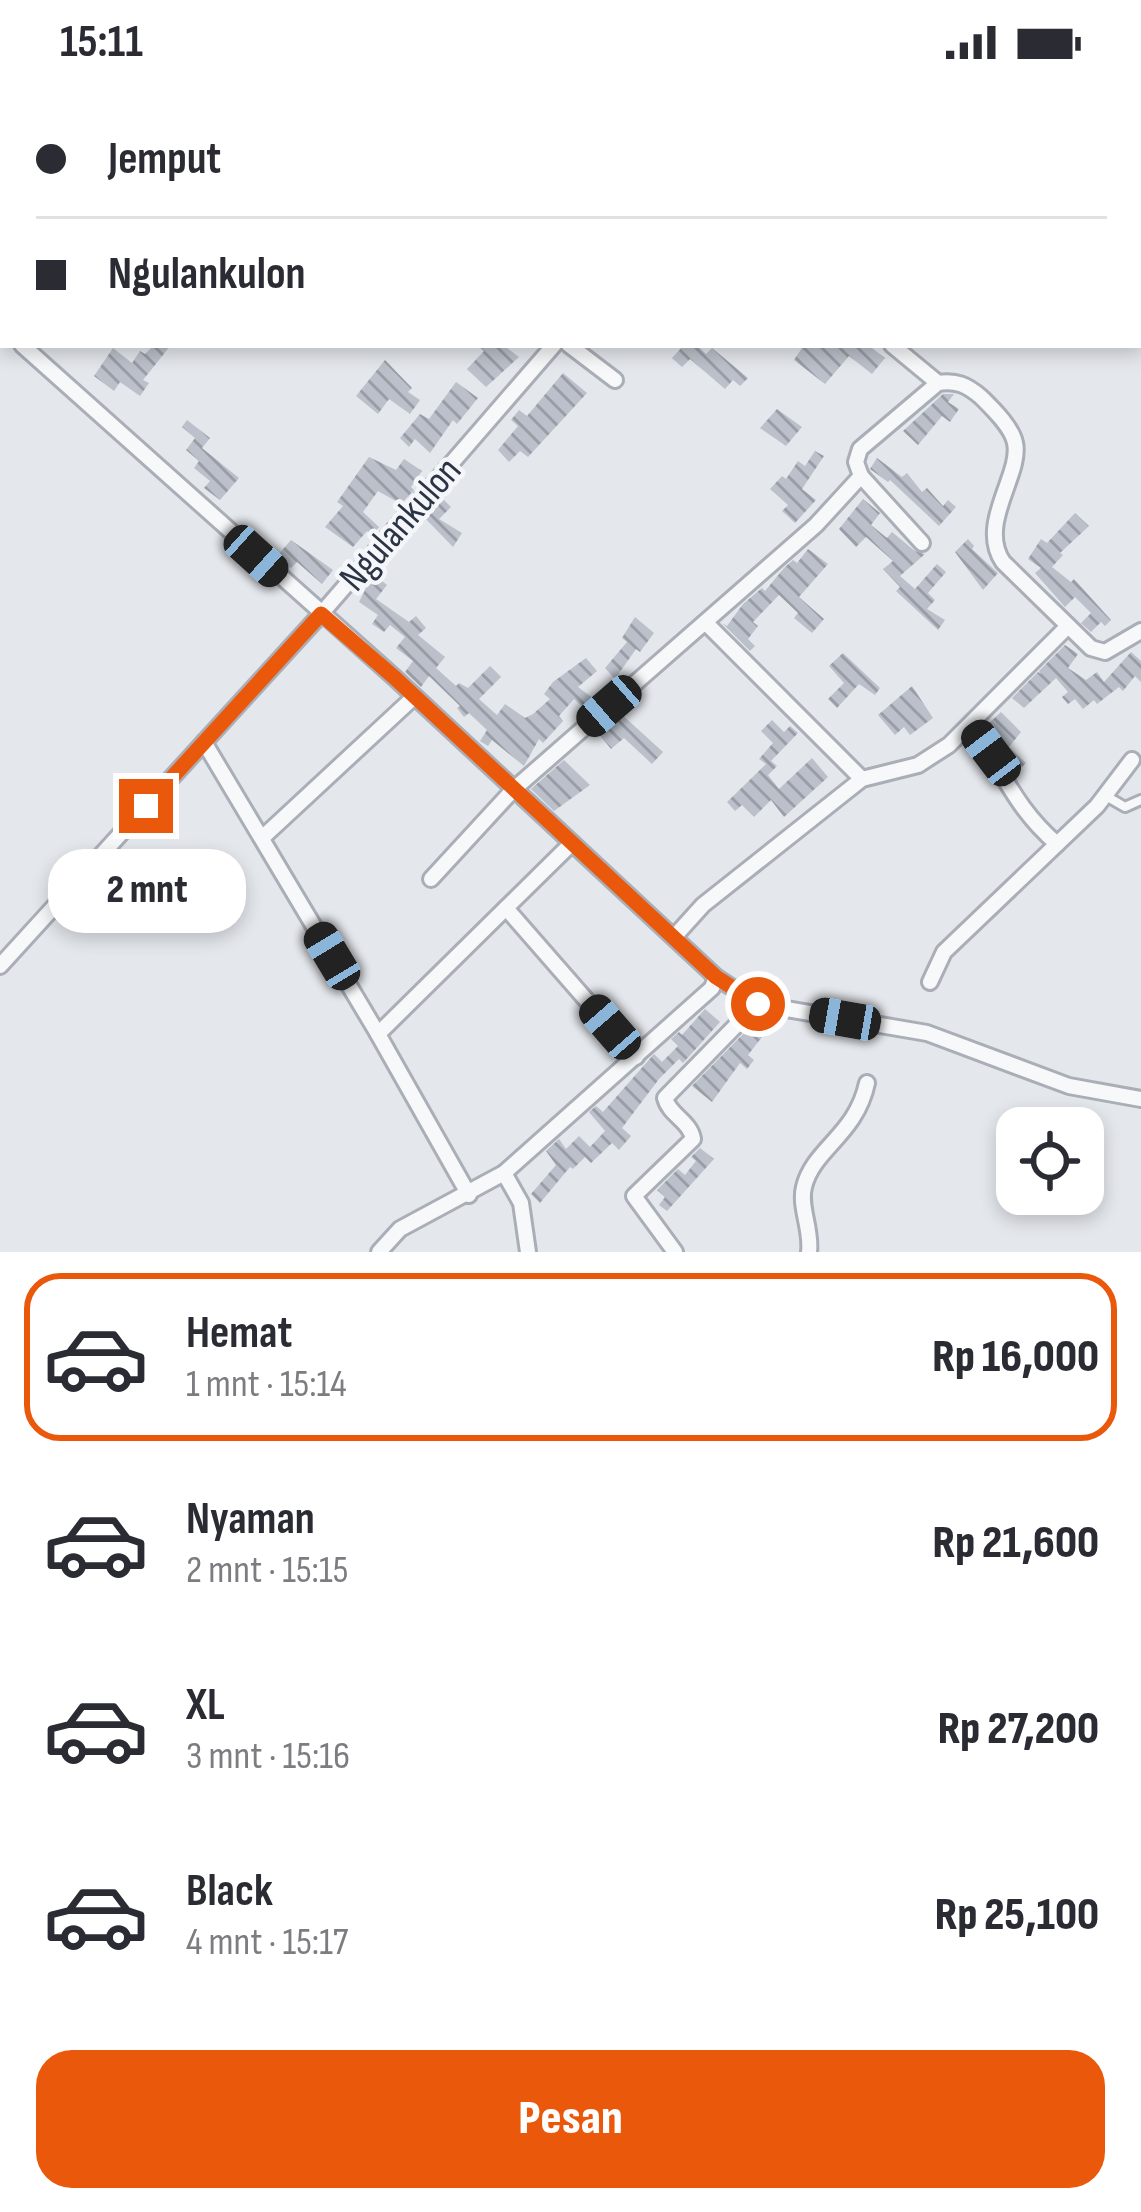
<!DOCTYPE html>
<html lang="id">
<meta charset="utf-8">
<style>
:root{--surface:#fff;--page:#f2f2f3;--text:#2b2b33;--muted:#7c7c81;--line:#e1e1e2;--accent:#ea580c}
body{margin:0;font-family:"Sofia Sans Condensed",sans-serif;background:var(--page);color:var(--text);height:100vh;display:flex;flex-direction:column;font-size:45px;white-space:nowrap}
*{box-sizing:border-box;margin:0}
p{font-size:39px;color:var(--muted)}
.icon{flex:none;width:66px;height:66px;fill:none;stroke:currentColor;stroke-width:2;stroke-linecap:round;stroke-linejoin:round}
.map{position:relative;height:1168px;overflow:hidden}
.panel{display:flex;flex-direction:column;background:var(--surface);flex:1}
.panel>*{flex:none}
.banner{position:absolute;left:0px;top:0px;width:1143px;height:264px;box-shadow:0 6px 18px #0003;display:grid;align-content:center;height:264px;padding:0 36px;background:var(--surface)}
.tools{position:absolute;left:996px;top:1023px;display:grid;gap:24px}
.tools a{display:grid;place-items:center;width:108px;height:108px;border-radius:24px;background:var(--surface);box-shadow:0 6px 18px #0003;font-size:60px}
.end{position:absolute;width:54px;height:54px;margin:-27px;border:15px solid #ea580c;background:#fff;box-shadow:0 0 0 6px #fff}
.from{border-radius:50%}
.bubble{position:absolute;height:84px;border-radius:36px;background:var(--surface);box-shadow:0 6px 18px #0003;font-size:39px;font-weight:800;line-height:84px;text-align:center}
.car{position:absolute;width:36px;height:72px;margin:-36px -18px;border-radius:15px;box-shadow:0 0 9px 3px #0007;background:linear-gradient(#222 24%,#8ab4d8 0 40%,#222 0 76%,#8ab4d8 0 86%,#222 0)}
.banner b{display:flex;align-items:center;gap:42px;height:114px;font-size:45px}
.banner b+b{border-top:3px solid var(--line)}
.banner i{width:30px;height:30px;background:var(--text)}
ul{padding:21px 0 0;list-style:none}
li{display:flex;align-items:center;gap:36px;height:168px;margin:0 24px 18px;padding:0 12px;border:6px solid transparent;border-radius:36px}
li div{flex:1}
li b{display:block;font-size:45px}
li em{font-style:normal;font-weight:800}
li.active{border-color:var(--accent)}
li>.icon{width:108px;height:108px;stroke-width:1.5}
.primary-button{display:flex;gap:24px;margin-top:auto;padding:24px 36px}
.primary-button a{flex:1;height:138px;border-radius:36px;background:var(--accent);color:#fff;font-size:48px;font-weight:800;line-height:138px;text-align:center}
.status{display:flex;justify-content:space-between;align-items:center;height:84px;padding:0 60px;background:var(--surface);direction:ltr}
.status svg{height:33px;fill:currentColor}
.map>svg:first-child{display:block}
.building{fill:url(#building-back-hatch)}
.lines{fill:none;stroke-linecap:round;stroke-linejoin:round}
.service-casing{stroke:#a9aeb7;stroke-width:14}
.minor-casing{stroke:#a9aeb7;stroke-width:20}
.service{stroke:#f7f8fa;stroke-width:8}
.minor{stroke:#f7f8fa;stroke-width:14}
.route{stroke:#ea580c;stroke-width:15}
.labels{text-anchor:middle;stroke-width:9;stroke-linejoin:round;paint-order:stroke}
.street-label{font-size:39px;fill:#2b3445;stroke:#f4f6f9}
</style>
<div class="status"><b>15:11</b><svg viewBox="0 0 49 12"><path d="M0 12V9h3v3zM5 12V6h3v6zM10 12V3h3v9zM15 12V0h3v12zM26 1h20v11H26zM47 4h2v5h-2z"/></svg></div>
<div class="map">
<svg width="1141" height="1168" viewBox="0 0 1141 1168">
<defs>
<pattern id="building-back-hatch" width="6" height="6" patternUnits="userSpaceOnUse" patternTransform="scale(3)"><rect width="6" height="6" fill="#bbc0ca"/><path d="M-1 5l2 2M0 0l6 6M5-1l2 2" fill="none" stroke="#989da6"/></pattern>
</defs>
<rect width="100%" height="100%" fill="#e4e7ec"/>
<g class="building">
<polygon points="154,261 171,261 143,296 149,299 140,312 120,298 114,307 94,292 113,264 132,279 140,267 145,270"/>
<polygon points="477,261 503,261 519,273 486,303 467,285 484,267"/>
<polygon points="684,261 697,261 706,270 712,264 748,294 740,302 733,296 725,305 690,275 682,283 672,274"/>
<polygon points="804,261 868,261 885,274 872,290 849,272 825,300 794,276"/>
<polygon points="385,276 412,304 408,308 420,316 410,330 389,315 378,330 356,312"/>
<polygon points="563,289 587,309 528,373 520,367 509,378 498,366 518,342 511,336 519,326 527,332"/>
<polygon points="456,298 478,314 457,340 453,336 430,369 415,355 409,363 400,354 420,330 429,335"/>
<polygon points="943,310 954,310 948,318 959,325 950,338 942,332 918,361 903,347"/>
<polygon points="777,325 802,343 786,362 760,344"/>
<polygon points="187,336 210,354 202,364 239,394 220,416 204,404 210,397 194,384 199,377 186,366 195,354 182,343"/>
<polygon points="815,367 824,372 802,405 816,416 795,439 782,427 788,421 770,405 782,392 786,395 798,377 805,382"/>
<polygon points="369,373 396,386 404,375 422,387 411,403 414,406 401,420 378,407 363,428 379,443 372,452 367,447 353,463 325,443 343,422 337,418"/>
<polygon points="877,374 902,393 907,389 922,408 927,404 943,422 948,416 956,423 939,442 890,396 888,398 870,385"/>
<polygon points="439,411 451,423 439,435 462,449 453,463 422,431"/>
<polygon points="863,415 880,429 871,441 887,454 892,448 915,467 925,470 900,492 915,505 937,480 946,488 928,509 935,516 927,525 945,536 938,546 896,507 900,503 883,485 893,477 866,453 856,463 839,445"/>
<polygon points="1075,429 1089,442 1060,469 1063,471 1052,483 1071,498 1074,495 1111,536 1105,542 1101,538 1091,548 1081,539 1091,529 1075,513 1065,523 1035,489 1041,484 1028,475 1041,455 1047,459"/>
<polygon points="968,455 974,462 972,465 998,489 983,506 955,468"/>
<polygon points="291,456 333,486 322,500 297,478 291,484 277,472"/>
<polygon points="808,465 828,480 799,513 824,535 812,549 794,534 798,529 779,511 753,538 758,542 748,555 755,562 750,567 722,539 727,542 743,520 762,504 765,507 784,484 793,476 797,479"/>
<polygon points="373,490 387,501 376,515 409,538 416,532 426,544 418,551 445,573 436,584 456,602 459,599 468,604 490,582 501,593 479,615 497,631 505,620 525,634 533,630 550,615 544,610 553,598 586,574 597,587 578,603 594,615 585,625 574,615 559,632 563,637 543,659 539,655 524,682 492,656 488,662 480,657 487,646 469,629 464,633 457,624 460,622 429,592 421,603 405,588 413,577 396,564 405,553 390,541 384,548 372,540 378,531 359,518"/>
<polygon points="635,533 654,549 640,568 636,565 615,595 605,584 627,558 622,554"/>
<polygon points="1065,561 1078,570 1068,584 1086,596 1097,588 1104,598 1131,568 1141,577 1141,598 1135,592 1123,607 1119,603 1097,620 1094,616 1083,625 1075,615 1068,620 1062,613 1068,608 1056,594 1024,624 1012,614 1038,588 1042,590 1039,587"/>
<polygon points="843,569 880,604 875,611 859,600 837,624 828,615 844,599 829,582"/>
<polygon points="912,602 933,634 910,651 904,643 895,651 878,631"/>
<polygon points="619,628 663,668 652,680 624,654 611,665 598,649"/>
<polygon points="1001,628 1021,648 1009,663 1026,679 1020,685 1005,674 985,643"/>
<polygon points="772,636 784,648 790,642 798,649 771,677 777,682 768,691 779,705 812,674 828,693 784,733 771,716 754,733 742,721 735,727 727,718 766,680 759,675 773,659 761,647"/>
<polygon points="564,676 590,701 554,727 531,705"/>
<polygon points="705,925 720,938 683,979 679,975 659,995 622,1044 631,1052 619,1066 612,1059 591,1079 585,1073 573,1085 570,1083 540,1119 531,1110 556,1081 546,1067 559,1055 566,1065 579,1052 590,1063 605,1047 589,1028 596,1022 603,1028 654,970 662,978 678,962 671,955 679,948 682,951"/>
<polygon points="749,944 762,953 748,971 754,976 747,985 740,979 712,1018 692,1002"/>
<polygon points="700,1064 714,1075 667,1127 659,1121 665,1113 657,1106 678,1085 685,1091 696,1077 691,1073"/>
</g>
<g class="lines">
<g class="service-casing">
<g id="service">
<polyline points="806,3 809,0"/>
<polyline points="1106,712 1125,723 1141,716"/>
</g>
</g>
<g class="minor-casing">
<g id="minor">
<polyline points="601,0 603,3"/>
<polyline points="770,3 772,0"/>
<polyline points="1007,3 1010,0"/>
<polyline points="1140,190 1141,191"/>
<polyline points="0,241 3,243"/>
<polyline points="22,261 395,594 716,893 712,904 504,1089 400,1145 379,1168"/>
<polyline points="569,261 615,296"/>
<polyline points="892,261 938,299"/>
<polyline points="861,392 922,459"/>
<polyline points="706,539 862,695"/>
<path d="M971,642C1003,686 1014,723 1057,760"/>
<polyline points="204,658 378,950"/>
<polyline points="262,754 414,613"/>
<path d="M431,795L513,706L816,441L861,392L856,378L860,365L938,299C956,296 967,301 981,313C992,324 1012,343 1015,359C1022,390 977,440 1003,478L1091,564L1105,568L1141,547"/>
<polyline points="506,824 636,973"/>
<polyline points="675,852 703,821 862,695 918,681 949,661 1068,542"/>
<polyline points="0,882 321,530 554,261"/>
<polyline points="930,898 944,868 1097,722 1132,676"/>
<polyline points="757,920 927,949 1069,1002 1141,1015"/>
<polyline points="504,1089 521,1119 528,1168"/>
<polyline points="469,1111 378,950 572,759"/>
<path d="M675,1168L634,1112L693,1055C690,1037 669,1031 665,1014L757,920L716,893"/>
<path d="M809,1168C812,1146 799,1123 804,1103C813,1065 856,1051 867,999"/>
</g>
</g>
<use href="#service" class="service"/>
<use href="#minor" class="minor"/>
</g>
<g class="lines">
<polyline class="route" points="146,722 321,530 395,594 716,893 758,920"/>
</g>
<g class="labels">
<g class="street-label">
<text transform="translate(399 439) rotate(-49)" y="14">Ngulankulon</text>
</g>
</g>
</svg>
<div class="tools">
<a><svg class="icon" aria-label="locate" viewBox="0 0 24 24"><circle cx="12" cy="12" r="6"/><path d="M12 2v4M12 18v4M2 12h4M18 12h4"/></svg></a>
</div>
<i class="end from" style="left:758px;top:920px"></i>
<i class="end" style="left:146px;top:722px"></i>
<div class="bubble" style="left:48px;top:765px;width:198px">2 mnt</div>
<i class="car" style="left:256px;top:472px;rotate:132deg"></i>
<i class="car" style="left:609px;top:622px;rotate:229deg"></i>
<i class="car" style="left:991px;top:669px;rotate:323deg"></i>
<i class="car" style="left:332px;top:872px;rotate:329deg"></i>
<i class="car" style="left:845px;top:935px;rotate:280deg"></i>
<i class="car" style="left:610px;top:943px;rotate:319deg"></i>
<div class="banner">
<b><i class="from"></i>Jemput</b>
<b><i></i>Ngulankulon</b>
</div>
</div>
<section class="panel">
<ul>
<li class="active"><svg class="icon" aria-label="car" viewBox="0 0 24 24"><path d="M5 17H2v-5l4-1 3-4h7l3 4 3 1v5h-3M9 17h6M6 11h13"/><circle cx="7" cy="17" r="2"/><circle cx="17" cy="17" r="2"/></svg><div><b>Hemat</b><p>1 mnt · 15:14</p></div><em>Rp 16,000</em></li>
<li><svg class="icon" aria-label="car" viewBox="0 0 24 24"><path d="M5 17H2v-5l4-1 3-4h7l3 4 3 1v5h-3M9 17h6M6 11h13"/><circle cx="7" cy="17" r="2"/><circle cx="17" cy="17" r="2"/></svg><div><b>Nyaman</b><p>2 mnt · 15:15</p></div><em>Rp 21,600</em></li>
<li><svg class="icon" aria-label="car" viewBox="0 0 24 24"><path d="M5 17H2v-5l4-1 3-4h7l3 4 3 1v5h-3M9 17h6M6 11h13"/><circle cx="7" cy="17" r="2"/><circle cx="17" cy="17" r="2"/></svg><div><b>XL</b><p>3 mnt · 15:16</p></div><em>Rp 27,200</em></li>
<li><svg class="icon" aria-label="car" viewBox="0 0 24 24"><path d="M5 17H2v-5l4-1 3-4h7l3 4 3 1v5h-3M9 17h6M6 11h13"/><circle cx="7" cy="17" r="2"/><circle cx="17" cy="17" r="2"/></svg><div><b>Black</b><p>4 mnt · 15:17</p></div><em>Rp 25,100</em></li>
</ul>
<div class="primary-button"><a>Pesan</a></div>
</section>
